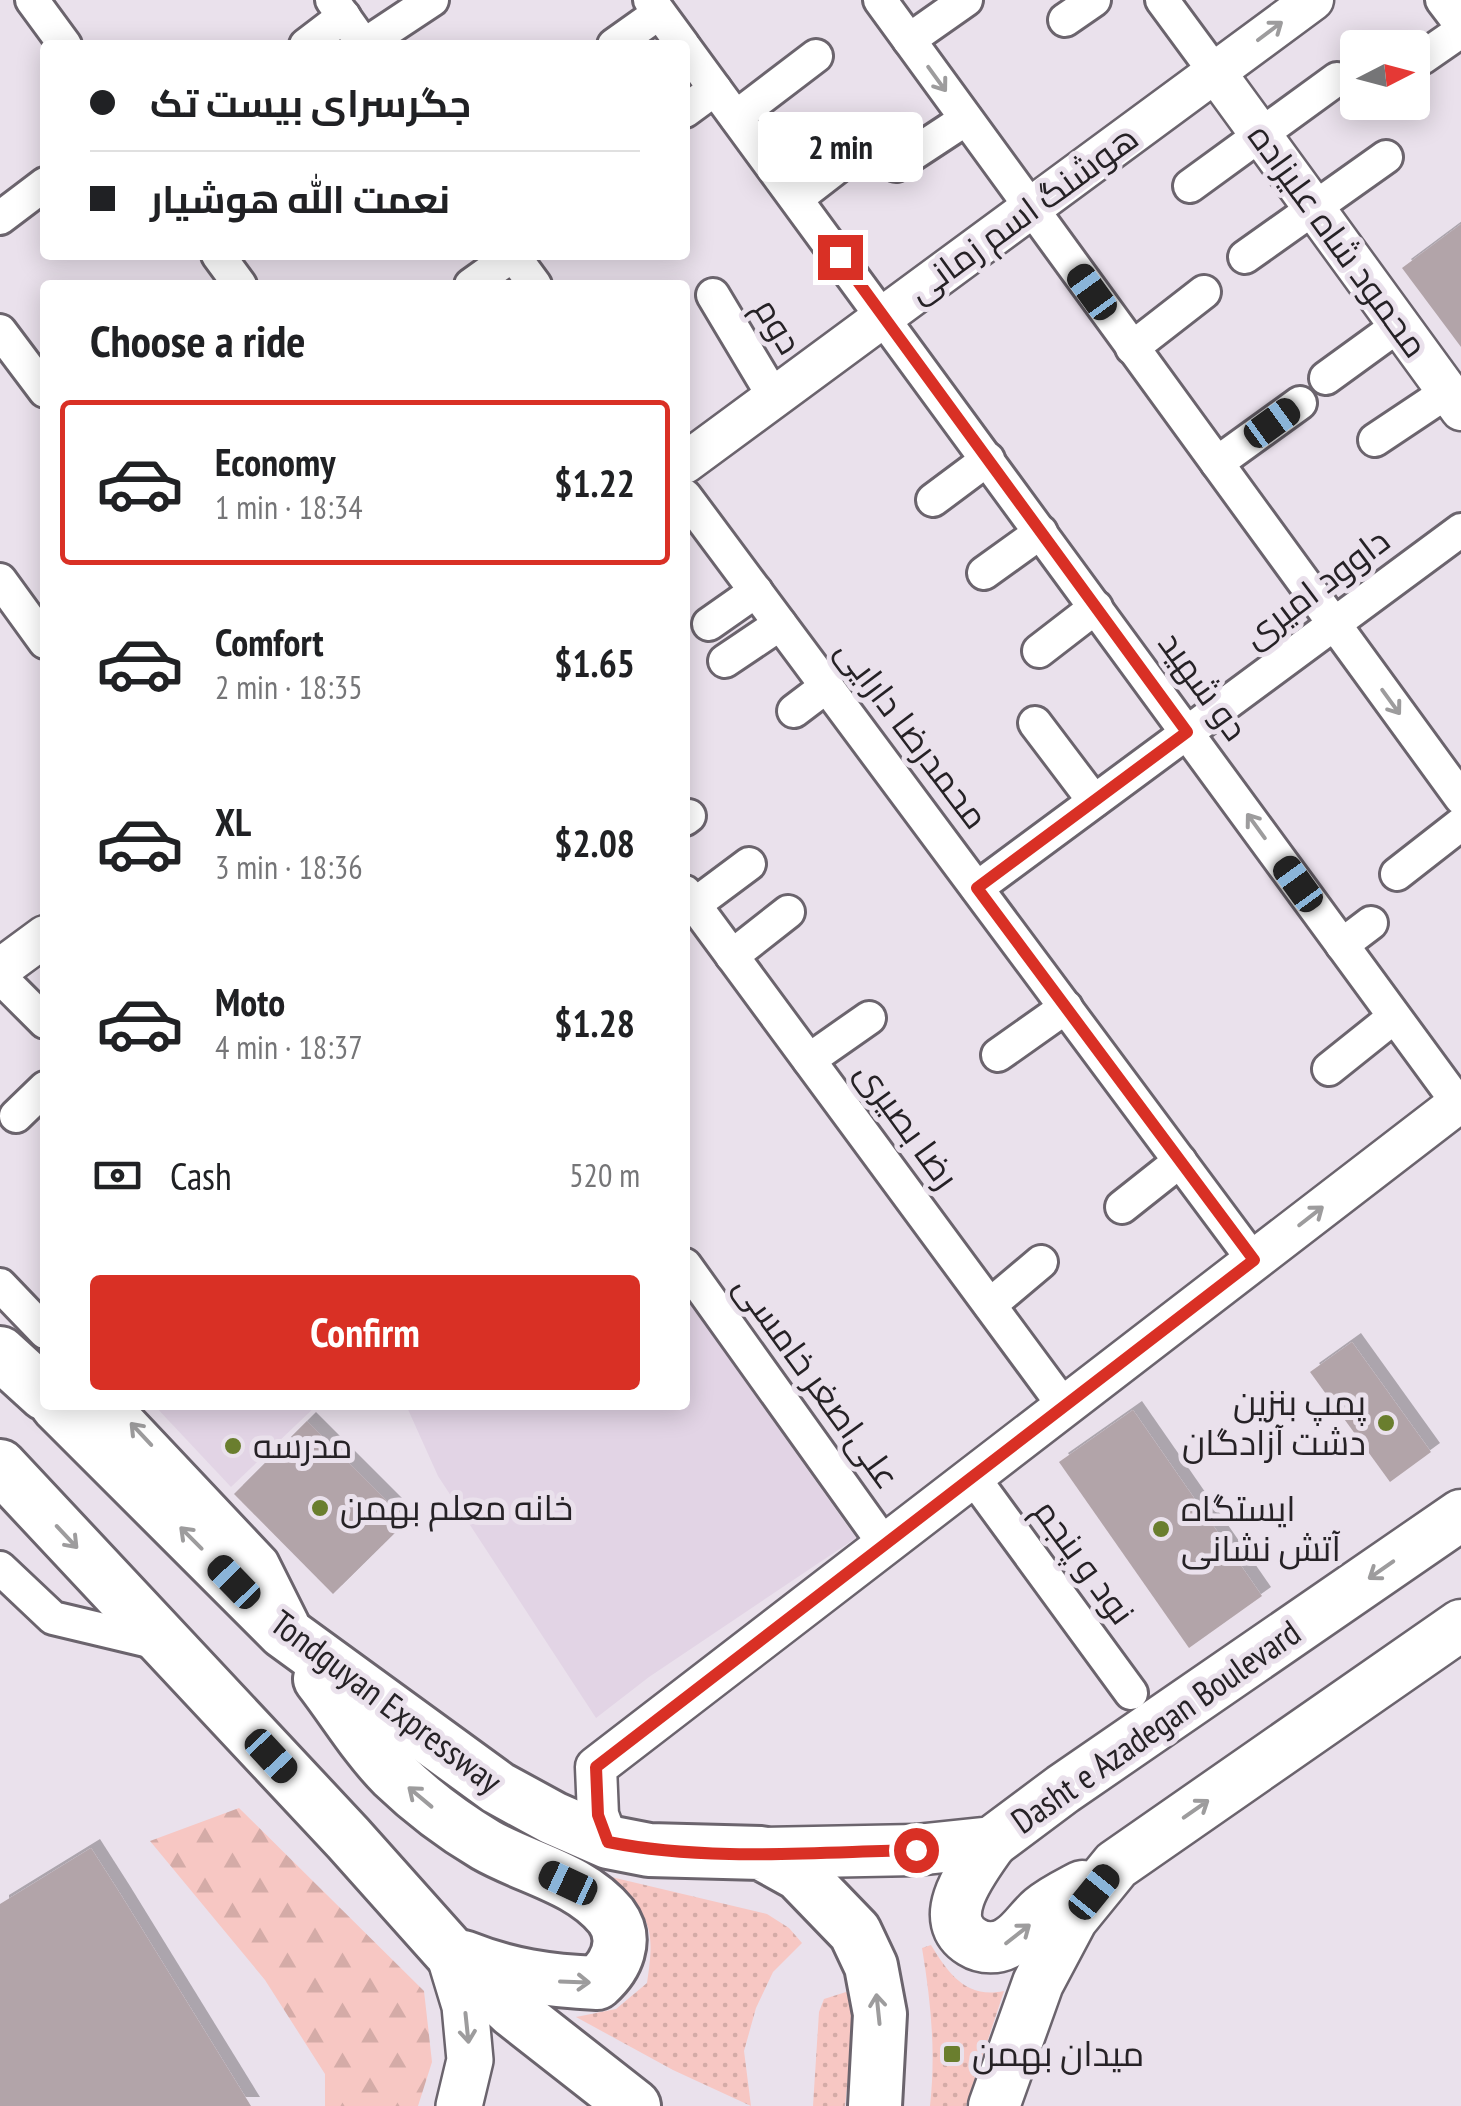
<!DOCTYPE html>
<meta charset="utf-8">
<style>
:root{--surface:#fff;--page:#f6f6f6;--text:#202124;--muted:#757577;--line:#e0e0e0;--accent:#d93025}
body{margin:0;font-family:"PT Sans Narrow",Cairo,sans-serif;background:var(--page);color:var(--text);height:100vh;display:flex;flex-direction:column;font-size:38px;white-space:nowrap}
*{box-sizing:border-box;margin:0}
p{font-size:32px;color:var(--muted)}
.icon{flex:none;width:55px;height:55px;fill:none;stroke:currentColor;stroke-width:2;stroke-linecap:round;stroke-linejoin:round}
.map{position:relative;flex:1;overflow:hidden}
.panel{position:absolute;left:40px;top:280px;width:650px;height:1130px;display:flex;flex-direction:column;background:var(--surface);border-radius:10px;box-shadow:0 5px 25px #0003}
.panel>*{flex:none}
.guide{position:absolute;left:40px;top:40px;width:650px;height:220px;border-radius:10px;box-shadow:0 5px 25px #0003;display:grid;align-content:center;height:220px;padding:0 50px;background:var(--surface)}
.needle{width:65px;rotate:84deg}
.controls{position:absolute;left:1340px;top:30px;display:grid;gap:20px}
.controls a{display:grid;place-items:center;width:90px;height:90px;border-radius:10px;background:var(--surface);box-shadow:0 5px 25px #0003;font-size:50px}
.end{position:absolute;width:45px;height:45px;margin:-22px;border:12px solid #d93025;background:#fff;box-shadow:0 0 0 5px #fff}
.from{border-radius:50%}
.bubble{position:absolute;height:70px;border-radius:10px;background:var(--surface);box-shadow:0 5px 25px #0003;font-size:32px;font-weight:600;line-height:70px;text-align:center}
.car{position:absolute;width:30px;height:60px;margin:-30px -15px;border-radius:12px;box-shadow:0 0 8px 2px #0007;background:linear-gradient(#222 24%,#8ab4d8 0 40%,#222 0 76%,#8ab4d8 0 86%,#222 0)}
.guide b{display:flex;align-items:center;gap:35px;height:95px;font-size:38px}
.guide b+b{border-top:2px solid var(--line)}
.guide i{width:25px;height:25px;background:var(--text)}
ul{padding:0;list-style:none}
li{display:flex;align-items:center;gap:30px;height:165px;margin:0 20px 15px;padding:0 30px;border:5px solid transparent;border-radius:10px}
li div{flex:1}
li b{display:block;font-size:38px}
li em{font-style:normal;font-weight:600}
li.current{border-color:var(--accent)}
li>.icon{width:90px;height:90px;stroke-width:1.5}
h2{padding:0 50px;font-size:45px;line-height:120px}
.pay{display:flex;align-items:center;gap:25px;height:110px;padding:0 50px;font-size:38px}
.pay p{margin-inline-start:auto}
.cta{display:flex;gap:20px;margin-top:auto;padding:20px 50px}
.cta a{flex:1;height:115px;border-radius:10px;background:var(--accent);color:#fff;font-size:40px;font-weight:600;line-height:115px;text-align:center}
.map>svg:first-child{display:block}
.built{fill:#e2d4e5}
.grass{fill:url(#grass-dots)}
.forest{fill:url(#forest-firs)}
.building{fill:#b2a4a9;filter:url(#shadow)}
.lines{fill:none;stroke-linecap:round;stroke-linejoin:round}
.minor-casing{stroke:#6b646d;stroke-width:38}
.tertiary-casing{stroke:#6b646d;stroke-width:45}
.secondary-casing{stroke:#6b646d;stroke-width:50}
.primary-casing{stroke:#6b646d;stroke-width:55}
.trunk-casing{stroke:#6b646d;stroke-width:58}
.minor{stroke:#fff;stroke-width:32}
.tertiary{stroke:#fff;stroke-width:40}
.secondary{stroke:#fff;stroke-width:45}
.primary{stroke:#fff;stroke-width:50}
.trunk{stroke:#fff;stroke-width:52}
.oneway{stroke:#9d9c9d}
.route{stroke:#d93025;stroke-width:12}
.poi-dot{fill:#6a7e2e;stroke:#eae1ec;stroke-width:4}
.labels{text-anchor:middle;stroke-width:10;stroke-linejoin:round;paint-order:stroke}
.street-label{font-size:35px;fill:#262226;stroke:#eae1ec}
.poi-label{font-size:35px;fill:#262226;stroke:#eae1ec;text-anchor:start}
</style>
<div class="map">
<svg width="1461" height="2106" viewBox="0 0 1461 2106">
<defs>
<pattern id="grass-dots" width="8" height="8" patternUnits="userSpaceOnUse" patternTransform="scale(2.5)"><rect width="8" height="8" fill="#f7c7c3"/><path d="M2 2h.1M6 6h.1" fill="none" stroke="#d4aba7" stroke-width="1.8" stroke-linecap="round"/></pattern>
<pattern id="forest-firs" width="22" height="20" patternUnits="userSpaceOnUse" patternTransform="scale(2.5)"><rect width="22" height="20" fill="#f7c7c3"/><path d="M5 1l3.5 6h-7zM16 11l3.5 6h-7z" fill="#d4aba7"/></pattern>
<filter id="shadow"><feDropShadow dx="9" dy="-9" stdDeviation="0" flood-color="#0004"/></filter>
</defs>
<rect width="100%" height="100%" fill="#eae1ec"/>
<g class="built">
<polygon points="685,1297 856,1538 649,1677 596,1718 438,1476 406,1405 685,1405"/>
<polygon points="154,1405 317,1405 231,1487"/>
</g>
<g class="grass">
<path d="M607,1876L767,1914L789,1928L802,1943L773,1972L756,2008L744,2051L751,2106L673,2070L576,2017L616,2009L647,1983C656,1924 650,1917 607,1876Z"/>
<path d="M931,1945C948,1973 966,1999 1004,1991L966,2106H930C936,2052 931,2002 922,1948Z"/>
<polygon points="846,1992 856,2003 845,2106 813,2106 819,2012 824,1999"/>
</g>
<polygon class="forest" points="239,1808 424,1991 432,2062 418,2106 325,2106 325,2074 265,1980 150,1841"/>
<g class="building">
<polygon points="1461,224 1461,347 1402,268"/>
<polygon points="1352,1342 1431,1452 1390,1482 1310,1372"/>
<polygon points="1133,1410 1262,1596 1189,1648 1059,1462"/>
<polygon points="307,1421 407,1521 333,1594 234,1494"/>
<polygon points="91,1848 121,1895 251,2106 0,2106 0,1904"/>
</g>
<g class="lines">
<g class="minor-casing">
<g id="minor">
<polyline points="32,0 65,45"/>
<polyline points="332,0 364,45"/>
<polyline points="650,0 683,45"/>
<polyline points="880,0 1461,798"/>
<polyline points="1162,0 1215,72"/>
<polyline points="1442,0 1461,25"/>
<polyline points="1065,20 1094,0"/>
<polyline points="909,40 966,0"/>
<polyline points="306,45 344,16"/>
<polyline points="364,45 432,0"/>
<polyline points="614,45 659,13"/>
<polyline points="685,48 1458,1103"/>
<polyline points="1422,58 1461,31"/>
<polyline points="685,111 715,89"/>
<polyline points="736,117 816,56"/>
<polyline points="896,165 966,119"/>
<polyline points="1190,186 1337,79"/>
<polyline points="797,198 872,140"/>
<polyline points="0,218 45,184"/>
<polyline points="218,255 240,285"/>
<polyline points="1245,257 1386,157"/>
<polyline points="471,285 513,255 535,285"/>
<polyline points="713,295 774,397"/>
<polyline points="0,331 45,391"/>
<polyline points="1132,348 1204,292"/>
<polyline points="1326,378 1399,325"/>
<polyline points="1375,440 1447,392"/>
<polyline points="1217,463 1300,403"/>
<polyline points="685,496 1254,1261"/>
<polyline points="933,500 988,459"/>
<polyline points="984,573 1041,532"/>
<polyline points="0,580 45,642"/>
<polyline points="709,624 756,591"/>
<polyline points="1039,651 1096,607"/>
<polyline points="725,661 780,624"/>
<polyline points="794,711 827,686"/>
<polyline points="1035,723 1094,801"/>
<polyline points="685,819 689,816"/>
<polyline points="1397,874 1461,824"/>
<polyline points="977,888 1461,530"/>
<polyline points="685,892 1064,1406"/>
<polyline points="694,905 749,864"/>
<polyline points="1342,945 1371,923"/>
<polyline points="732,956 788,912"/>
<polyline points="0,977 45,1022"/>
<polyline points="998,1055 1066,1007"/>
<polyline points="809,1060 869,1018"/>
<polyline points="1329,1069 1394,1017"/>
<polyline points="16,1116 45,1088"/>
<polyline points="1122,1207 1180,1161"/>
<polyline points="685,1265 885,1545"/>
<polyline points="0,1285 45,1332"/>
<polyline points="990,1305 1041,1262"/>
<polyline points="114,1405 262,1562 292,1622"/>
<polyline points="973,1477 1131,1693"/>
<polyline points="0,1568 53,1618 162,1644"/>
</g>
</g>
<g class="tertiary-casing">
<g id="tertiary">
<polyline points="1215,72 1461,410"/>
<polyline points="685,463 1313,0"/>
<polyline points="0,969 45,936"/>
<polyline points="608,1842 598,1815 596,1767 1461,1101"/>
</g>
</g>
<g class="secondary-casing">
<polyline id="secondary" points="448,1950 465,2006 470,2060 459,2106"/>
</g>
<g class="primary-casing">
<g id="primary">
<path d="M992,1842C975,1867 933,1918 972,1942C983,1949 998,1949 1009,1942C1023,1934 1030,1920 1042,1910C1054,1900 1069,1893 1082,1886"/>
<polyline points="761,1853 916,1850 992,1842 1063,1789 1461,1515"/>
<polyline points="994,2106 1038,1983 1072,1919 1116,1865 1461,1625"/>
</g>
</g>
<g class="trunk-casing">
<g id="trunk">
<polyline points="0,1353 45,1394"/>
<polyline points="57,1405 284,1632 498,1788 553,1818 608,1842 649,1850 761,1853 799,1874 855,1932 871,1966 880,2014 875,2106"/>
<polyline points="0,1466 348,1838 448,1950 513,2011 634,2106"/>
<path d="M320,1679C344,1710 366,1747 394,1775C421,1801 454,1826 486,1845C526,1868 580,1878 611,1916C629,1940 616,1966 597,1983C549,1981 508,1975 463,1957"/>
</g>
</g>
<use href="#minor" class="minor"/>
<use href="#tertiary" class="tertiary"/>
<use href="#secondary" class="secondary"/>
<use href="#primary" class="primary"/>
<use href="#trunk" class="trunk"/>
</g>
<defs><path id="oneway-shaft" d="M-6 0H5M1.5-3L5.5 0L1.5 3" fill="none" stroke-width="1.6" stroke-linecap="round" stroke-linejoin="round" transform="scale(2.5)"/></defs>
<g class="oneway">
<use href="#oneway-shaft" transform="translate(1270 31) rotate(-37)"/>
<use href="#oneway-shaft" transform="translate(937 79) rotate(54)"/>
<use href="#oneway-shaft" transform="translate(1391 702) rotate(54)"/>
<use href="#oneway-shaft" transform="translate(1256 826) rotate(-126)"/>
<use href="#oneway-shaft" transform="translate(1311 1216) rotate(-38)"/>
<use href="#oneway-shaft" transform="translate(141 1434) rotate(-133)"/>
<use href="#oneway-shaft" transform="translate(67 1537) rotate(47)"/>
<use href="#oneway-shaft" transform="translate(191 1538) rotate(-135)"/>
<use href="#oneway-shaft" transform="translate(1381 1570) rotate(145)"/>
<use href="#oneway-shaft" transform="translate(420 1797) rotate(-140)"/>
<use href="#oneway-shaft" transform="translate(1196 1809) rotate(-35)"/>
<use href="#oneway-shaft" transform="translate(1018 1934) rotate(-38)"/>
<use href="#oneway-shaft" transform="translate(575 1982) rotate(2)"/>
<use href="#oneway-shaft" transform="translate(878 2009) rotate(-96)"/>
<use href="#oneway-shaft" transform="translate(467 2028) rotate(84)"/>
</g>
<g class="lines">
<path class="route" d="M840,257L1187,732L977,888L1254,1260L596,1767L598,1815L608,1842C708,1862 815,1852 916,1850"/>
</g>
<g class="poi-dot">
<circle cx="1386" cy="1423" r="10"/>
<circle cx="233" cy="1446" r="10"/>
<circle cx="320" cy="1508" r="10"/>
<circle cx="1161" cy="1529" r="10"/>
<rect x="942" y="2044" width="20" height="20" rx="5"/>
</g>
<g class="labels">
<g class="street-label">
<text transform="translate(1023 214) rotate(-36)" y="12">هوشنگ اسم زمانی</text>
<text transform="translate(1338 241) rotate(54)" y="12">محمود شاه علیزاده</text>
<text transform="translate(778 326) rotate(59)" y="12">دوم</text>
<text transform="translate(1316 588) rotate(-37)" y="12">داوود امیری</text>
<text transform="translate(1203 686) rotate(54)" y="12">دو شهید</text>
<text transform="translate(912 734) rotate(53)" y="12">محمدرضا دارایی</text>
<text transform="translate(907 1125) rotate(54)" y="12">رضا بصیری</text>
<text transform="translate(817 1382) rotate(54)" y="12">علی‌اصغر خامسی</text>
<text transform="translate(1084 1562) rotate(54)" y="12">نود و پنجم</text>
<text transform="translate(386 1702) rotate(37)" y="12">Tondguyan Expressway</text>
<text transform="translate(1156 1727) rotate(-35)" y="12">Dasht e Azadegan Boulevard</text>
</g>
<g class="poi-label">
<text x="1366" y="1415" text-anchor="end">پمپ بنزین<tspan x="1366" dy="40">دشت آزادگان</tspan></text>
<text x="253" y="1458">مدرسه</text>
<text x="340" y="1520">خانه معلم بهمن</text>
<text x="1181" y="1521">ایستگاه<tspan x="1181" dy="40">آتش نشانی</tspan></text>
<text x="972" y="2066">میدان بهمن</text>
</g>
</g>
</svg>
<div class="controls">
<a><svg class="needle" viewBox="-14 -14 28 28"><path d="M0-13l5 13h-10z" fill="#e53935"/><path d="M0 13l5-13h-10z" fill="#757577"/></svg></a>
</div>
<i class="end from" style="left:916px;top:1850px"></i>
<i class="end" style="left:840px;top:257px"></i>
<div class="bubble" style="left:758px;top:112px;width:165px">2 min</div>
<i class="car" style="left:1092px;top:292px;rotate:324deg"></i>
<i class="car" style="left:1272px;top:423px;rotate:54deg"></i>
<i class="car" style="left:1298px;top:884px;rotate:324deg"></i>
<i class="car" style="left:234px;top:1582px;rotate:316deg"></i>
<i class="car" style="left:271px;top:1756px;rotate:137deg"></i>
<i class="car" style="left:568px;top:1883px;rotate:295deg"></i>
<i class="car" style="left:1094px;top:1892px;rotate:39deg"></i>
<div class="guide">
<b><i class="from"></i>جگرسرای بیست تک</b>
<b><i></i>نعمت الله هوشیار</b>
</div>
<section class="panel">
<h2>Choose a ride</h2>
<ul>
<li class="current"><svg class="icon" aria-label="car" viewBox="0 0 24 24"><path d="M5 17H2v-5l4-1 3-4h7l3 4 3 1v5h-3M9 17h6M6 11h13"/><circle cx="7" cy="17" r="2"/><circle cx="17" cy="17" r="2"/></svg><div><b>Economy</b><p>1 min · 18:34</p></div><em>$1.22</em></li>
<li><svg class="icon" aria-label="car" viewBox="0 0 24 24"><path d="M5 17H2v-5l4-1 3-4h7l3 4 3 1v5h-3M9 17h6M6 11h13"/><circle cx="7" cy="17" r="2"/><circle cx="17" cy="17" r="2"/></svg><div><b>Comfort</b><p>2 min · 18:35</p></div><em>$1.65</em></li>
<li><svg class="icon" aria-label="car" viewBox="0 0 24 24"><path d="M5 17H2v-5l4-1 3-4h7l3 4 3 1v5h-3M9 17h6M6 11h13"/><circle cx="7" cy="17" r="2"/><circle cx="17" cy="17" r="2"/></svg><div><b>XL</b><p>3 min · 18:36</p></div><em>$2.08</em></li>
<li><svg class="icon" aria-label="car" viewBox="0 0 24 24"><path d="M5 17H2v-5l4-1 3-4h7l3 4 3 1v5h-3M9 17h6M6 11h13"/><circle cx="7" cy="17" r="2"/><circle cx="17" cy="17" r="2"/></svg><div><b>Moto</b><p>4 min · 18:37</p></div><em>$1.28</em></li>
</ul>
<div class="pay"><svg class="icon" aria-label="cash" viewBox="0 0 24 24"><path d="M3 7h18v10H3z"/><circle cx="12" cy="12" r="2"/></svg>Cash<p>520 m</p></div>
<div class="cta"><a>Confirm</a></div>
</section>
</div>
